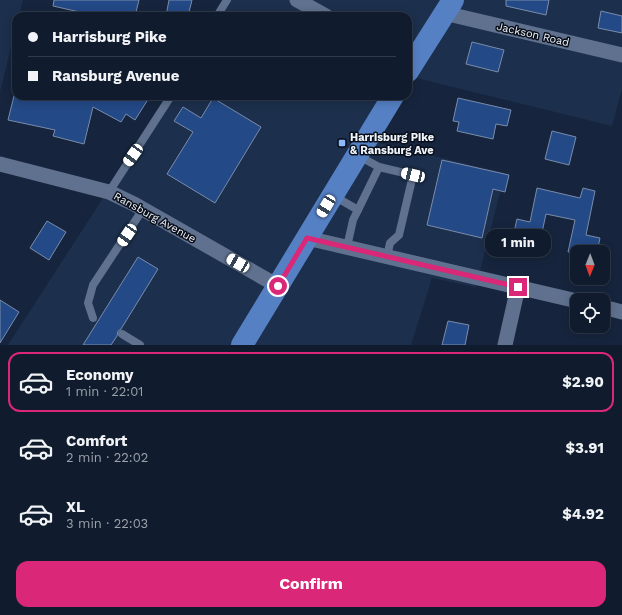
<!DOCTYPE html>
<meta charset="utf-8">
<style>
:root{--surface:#101c2e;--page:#1e293a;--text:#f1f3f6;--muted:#9ca1aa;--line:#303a4a;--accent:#db2777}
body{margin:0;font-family:"Work Sans",sans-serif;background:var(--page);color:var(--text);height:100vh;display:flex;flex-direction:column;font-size:15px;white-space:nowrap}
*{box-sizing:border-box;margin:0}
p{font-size:13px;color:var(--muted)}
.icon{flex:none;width:22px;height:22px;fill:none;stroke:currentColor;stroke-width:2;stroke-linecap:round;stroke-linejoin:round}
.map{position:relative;height:345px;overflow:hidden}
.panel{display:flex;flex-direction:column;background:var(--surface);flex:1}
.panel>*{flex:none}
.top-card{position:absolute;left:12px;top:12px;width:400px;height:88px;border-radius:12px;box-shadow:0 2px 10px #0003,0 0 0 1px var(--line);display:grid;align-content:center;height:88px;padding:0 16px;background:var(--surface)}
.needle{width:26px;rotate:181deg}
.controls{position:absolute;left:570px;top:245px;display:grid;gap:8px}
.controls a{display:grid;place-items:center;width:40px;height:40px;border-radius:8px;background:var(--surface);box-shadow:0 2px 10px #0003,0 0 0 1px var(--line);font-size:20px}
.end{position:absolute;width:18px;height:18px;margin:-9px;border:5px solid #db2777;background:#fff;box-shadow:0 0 0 2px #fff}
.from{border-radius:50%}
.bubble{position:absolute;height:28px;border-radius:12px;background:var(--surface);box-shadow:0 2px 10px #0003,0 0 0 1px var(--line);font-size:13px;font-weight:700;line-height:28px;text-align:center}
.car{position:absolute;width:12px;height:24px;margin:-12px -6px;border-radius:5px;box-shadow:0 0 3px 1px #0007;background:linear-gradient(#fff 24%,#345 0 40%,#fff 0 76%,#345 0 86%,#fff 0)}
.top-card b{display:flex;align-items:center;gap:14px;height:38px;font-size:15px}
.top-card b+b{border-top:1px solid var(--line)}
.top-card i{width:10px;height:10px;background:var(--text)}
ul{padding:7px 0 0;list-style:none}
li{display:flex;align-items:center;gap:12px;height:60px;margin:0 8px 6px;padding:0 8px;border:2px solid transparent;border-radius:12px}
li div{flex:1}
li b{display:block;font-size:15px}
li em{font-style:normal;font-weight:700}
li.current{border-color:var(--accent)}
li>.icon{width:36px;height:36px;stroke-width:1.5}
.cta{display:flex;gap:8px;margin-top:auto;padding:8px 16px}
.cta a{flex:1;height:46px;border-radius:12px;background:var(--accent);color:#fff;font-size:16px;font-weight:700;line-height:46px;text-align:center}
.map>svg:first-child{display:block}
.built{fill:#1c2f4c}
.building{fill:#234986;stroke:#7a8caa}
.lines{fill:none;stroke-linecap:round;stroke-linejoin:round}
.service{stroke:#5f718e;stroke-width:8}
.minor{stroke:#5f718e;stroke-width:15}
.primary{stroke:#5580c4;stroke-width:22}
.route{stroke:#db2777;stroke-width:5}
.poi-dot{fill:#8eb9fd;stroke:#080e19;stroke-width:1.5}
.labels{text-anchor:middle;stroke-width:3;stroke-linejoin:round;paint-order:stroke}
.street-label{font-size:11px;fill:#f1f5fc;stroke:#080e19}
.poi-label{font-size:11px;font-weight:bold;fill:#f1f5fc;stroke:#080e19;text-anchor:start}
</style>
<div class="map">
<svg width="622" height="345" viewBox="0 0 622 345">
<rect width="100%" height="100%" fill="#16253d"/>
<g class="built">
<polygon points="0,0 23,0 19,16 16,16 16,27 0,92"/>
<polygon points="231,0 622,0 622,89 612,126 408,76 408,16 220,16"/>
<polygon points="169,96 393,96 367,140 505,173 476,287 432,278 411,345 8,345"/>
</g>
<g class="building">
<polygon points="54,0 139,0 135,16 97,16 53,6"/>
<polygon points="169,0 192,0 188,16 166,16"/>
<polygon points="506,0 549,0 546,15 506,6"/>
<polygon points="601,11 622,16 622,33 598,28"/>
<polygon points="472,42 504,50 498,72 466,64"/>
<polygon points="14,96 128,96 147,101 135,120 126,114 121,122 93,107 84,144 53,136 55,130 8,120"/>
<polygon points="213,98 261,127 215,203 167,174 193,132 174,121 183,107 201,118"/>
<polygon points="458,98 511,110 507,126 496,124 493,139 457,131 459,122 453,121"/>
<polygon points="552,131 576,137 569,165 545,159"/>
<polygon points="442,160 509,175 505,192 493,189 482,238 427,225"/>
<polygon points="537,188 580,198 583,188 595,191 586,235 600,238 597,252 568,252 575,220 546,214 539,246 512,241 517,219 530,222"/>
<polygon points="47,221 66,232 49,260 30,248"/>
<polygon points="138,257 158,269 121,329 118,331 117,336 111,345 83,345"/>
<polygon points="0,300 19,312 0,343"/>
<polygon points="448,321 469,325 465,345 442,345"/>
</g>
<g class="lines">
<g class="service">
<polyline points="217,16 227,0"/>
<polyline points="357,155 379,167"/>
<polyline points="109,192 171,96"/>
<polyline points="334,196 358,210 379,167 413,175 399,235 390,243 387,257"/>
<polyline points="347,247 353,220 358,210"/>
<polyline points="93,318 88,303 93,285 143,209"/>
<polyline points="122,334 140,345"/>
</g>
<g class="minor">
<polyline points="297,0 326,16"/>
<polyline points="444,13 622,55"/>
<polyline points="0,164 109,192 134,204 278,286"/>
<polyline points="307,238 577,301"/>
<polyline points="603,307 622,312"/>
<polyline points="505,345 518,287"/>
</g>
<g class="primary">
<polyline points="408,71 453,0"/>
<polyline points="242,345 393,96"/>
</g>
</g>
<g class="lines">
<polyline class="route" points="278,286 307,238 518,287"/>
</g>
<rect class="poi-dot" x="338" y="139" width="8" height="8" rx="2"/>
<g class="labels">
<g class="street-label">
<text transform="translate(533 34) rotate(13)" y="4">Jackson Road</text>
<text transform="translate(155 217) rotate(29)" y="4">Ransburg Avenue</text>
</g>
<g class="poi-label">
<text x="350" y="141">Harrisburg Pike<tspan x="350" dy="13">&amp; Ransburg Ave</tspan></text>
</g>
</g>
</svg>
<div class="controls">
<a><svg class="needle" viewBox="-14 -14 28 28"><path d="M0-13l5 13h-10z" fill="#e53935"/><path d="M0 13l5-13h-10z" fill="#9ca1aa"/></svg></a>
<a><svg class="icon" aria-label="locate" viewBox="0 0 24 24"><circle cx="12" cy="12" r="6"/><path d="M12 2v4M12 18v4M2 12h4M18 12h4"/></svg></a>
</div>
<i class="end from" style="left:278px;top:286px"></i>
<i class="end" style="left:518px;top:287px"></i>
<div class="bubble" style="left:485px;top:229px;width:66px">1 min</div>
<i class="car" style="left:133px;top:155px;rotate:216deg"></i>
<i class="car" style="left:413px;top:175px;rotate:283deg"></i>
<i class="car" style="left:326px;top:206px;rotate:211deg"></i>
<i class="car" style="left:127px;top:235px;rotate:214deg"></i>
<i class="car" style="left:238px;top:263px;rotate:300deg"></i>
<div class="top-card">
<b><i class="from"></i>Harrisburg Pike</b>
<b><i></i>Ransburg Avenue</b>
</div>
</div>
<section class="panel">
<ul>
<li class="current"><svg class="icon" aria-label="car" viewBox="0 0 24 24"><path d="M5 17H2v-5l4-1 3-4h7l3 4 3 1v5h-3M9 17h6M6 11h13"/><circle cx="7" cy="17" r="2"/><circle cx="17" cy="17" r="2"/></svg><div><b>Economy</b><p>1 min · 22:01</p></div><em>$2.90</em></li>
<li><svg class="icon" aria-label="car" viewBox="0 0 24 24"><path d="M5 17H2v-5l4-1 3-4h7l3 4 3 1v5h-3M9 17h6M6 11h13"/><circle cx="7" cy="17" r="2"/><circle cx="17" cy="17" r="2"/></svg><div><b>Comfort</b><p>2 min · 22:02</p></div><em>$3.91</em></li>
<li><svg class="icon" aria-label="car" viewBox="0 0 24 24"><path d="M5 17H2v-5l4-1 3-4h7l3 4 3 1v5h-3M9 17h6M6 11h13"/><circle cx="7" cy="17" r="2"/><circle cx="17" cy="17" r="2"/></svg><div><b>XL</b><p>3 min · 22:03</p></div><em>$4.92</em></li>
</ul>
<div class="cta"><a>Confirm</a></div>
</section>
